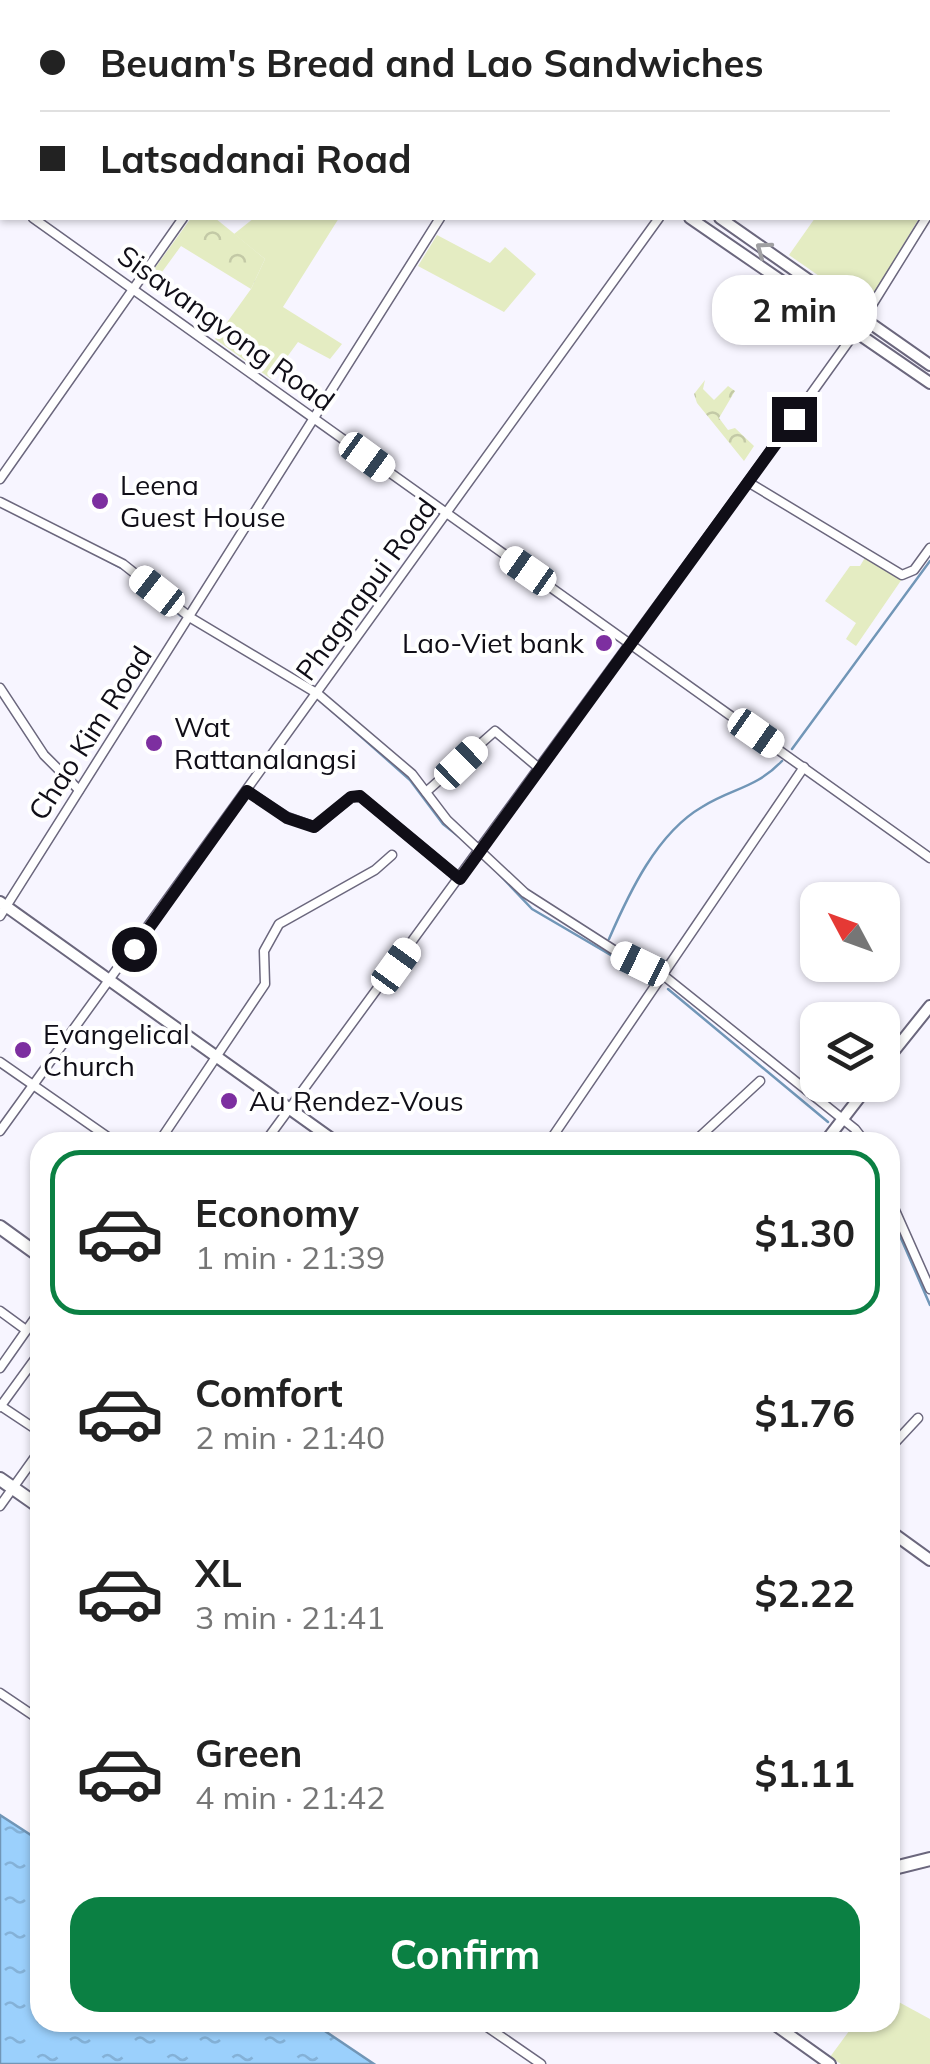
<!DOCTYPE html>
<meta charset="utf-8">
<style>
:root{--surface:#fff;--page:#f6f6f6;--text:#222;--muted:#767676;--line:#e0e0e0;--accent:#0b8043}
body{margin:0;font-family:Mulish,sans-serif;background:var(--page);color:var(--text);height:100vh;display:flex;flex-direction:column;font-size:38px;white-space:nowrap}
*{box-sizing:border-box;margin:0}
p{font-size:32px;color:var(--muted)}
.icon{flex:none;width:55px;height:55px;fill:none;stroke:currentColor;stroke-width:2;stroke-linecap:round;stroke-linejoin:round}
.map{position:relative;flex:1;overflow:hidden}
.panel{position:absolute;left:30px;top:1132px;width:870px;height:900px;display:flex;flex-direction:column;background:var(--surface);border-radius:30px;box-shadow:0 2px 8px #0004}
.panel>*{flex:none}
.hud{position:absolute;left:0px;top:0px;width:930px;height:220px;box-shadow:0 2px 8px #0004;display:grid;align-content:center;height:220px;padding:0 40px;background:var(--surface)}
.needle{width:65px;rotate:311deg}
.controls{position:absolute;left:800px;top:882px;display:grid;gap:20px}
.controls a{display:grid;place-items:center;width:100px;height:100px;border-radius:20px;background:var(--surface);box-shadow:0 2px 8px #0004;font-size:50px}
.end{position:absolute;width:45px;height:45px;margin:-22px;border:12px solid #100e17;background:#fff;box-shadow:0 0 0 5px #fff}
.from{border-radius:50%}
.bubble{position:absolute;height:70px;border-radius:30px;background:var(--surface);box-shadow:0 2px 8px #0004;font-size:32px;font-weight:700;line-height:70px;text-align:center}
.car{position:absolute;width:30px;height:60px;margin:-30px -15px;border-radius:12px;box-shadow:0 0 8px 2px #0007;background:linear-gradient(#fff 24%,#345 0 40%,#fff 0 76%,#345 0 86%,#fff 0)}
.hud b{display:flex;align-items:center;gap:35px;height:95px;font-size:38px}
.hud b+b{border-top:2px solid var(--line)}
.hud i{width:25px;height:25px;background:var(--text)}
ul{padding:18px 0 0;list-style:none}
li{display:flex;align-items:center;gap:30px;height:165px;margin:0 20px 15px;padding:0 20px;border:5px solid transparent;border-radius:30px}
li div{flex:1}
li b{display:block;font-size:38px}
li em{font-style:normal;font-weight:700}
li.selected{border-color:var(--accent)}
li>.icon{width:90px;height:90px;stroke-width:1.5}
.action{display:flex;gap:20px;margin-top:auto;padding:20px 40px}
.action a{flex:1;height:115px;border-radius:30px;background:var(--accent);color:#fff;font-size:40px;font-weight:700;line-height:115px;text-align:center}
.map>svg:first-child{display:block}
.grass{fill:#e4ecc2}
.forest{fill:url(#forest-crowns)}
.water{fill:url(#water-ripples);stroke:#7196b7;stroke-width:2.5}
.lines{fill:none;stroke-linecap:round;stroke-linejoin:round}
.stream{stroke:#7196b7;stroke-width:2.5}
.minor-casing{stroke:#6b677d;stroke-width:11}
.tertiary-casing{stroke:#6b677d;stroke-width:14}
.primary-casing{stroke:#6b677d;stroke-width:16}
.minor{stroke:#fff;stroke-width:8}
.tertiary{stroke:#fff;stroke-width:10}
.primary{stroke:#fff;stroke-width:12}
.oneway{stroke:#9f9fa2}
.route{stroke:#100e17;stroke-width:12}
.poi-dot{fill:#7d2fa0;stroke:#fff;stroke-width:4}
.labels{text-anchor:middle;stroke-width:8;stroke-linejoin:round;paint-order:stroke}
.street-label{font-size:28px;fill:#100e17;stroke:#fff}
.poi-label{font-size:28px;fill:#100e17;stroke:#fff;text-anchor:start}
</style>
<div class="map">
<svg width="930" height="2064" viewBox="0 0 930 2064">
<defs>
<pattern id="forest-crowns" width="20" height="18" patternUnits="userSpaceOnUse" patternTransform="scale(2.5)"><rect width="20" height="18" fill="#e4ecc2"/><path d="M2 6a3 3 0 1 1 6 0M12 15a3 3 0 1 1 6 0" fill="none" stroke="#c3c9a6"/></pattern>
<pattern id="water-ripples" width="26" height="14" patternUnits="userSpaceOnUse" patternTransform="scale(2.5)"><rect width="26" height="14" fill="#9bd0fc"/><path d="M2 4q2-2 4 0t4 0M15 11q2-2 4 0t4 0" fill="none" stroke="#84b1d7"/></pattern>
</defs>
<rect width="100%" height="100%" fill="#f7f5ff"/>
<g class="grass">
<polygon points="254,218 339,218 283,307 342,344 330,359 298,342 271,379 215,339 251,289 265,259 234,234"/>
<polygon points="815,218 919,218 874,295 858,278 845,294 789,255"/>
<polygon points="437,235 490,263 505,247 536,274 504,312 418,266"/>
<polygon points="866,556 902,579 856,646 846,639 856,623 825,601 850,566 860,566"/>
<polygon points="890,1987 900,1994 895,2000 930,2019 930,2064 841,2064 830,2057 855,2023 890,2022"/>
</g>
<g class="forest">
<polygon points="191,218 215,218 265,259 251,289 181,246 154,283 147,279"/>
<polygon points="705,380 703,389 714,400 728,386 735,391 719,418 728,430 735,428 754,446 744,461 697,403 694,394"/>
</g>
<polygon class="water" points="0,1815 40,1841 40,2022 313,2023 374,2064 0,2064"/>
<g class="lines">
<g class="stream">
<polyline points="19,516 65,539"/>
<polyline points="108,561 123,569"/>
<polyline points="172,608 181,616"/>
<polyline points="322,702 410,780 443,824 462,839"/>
<polyline points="792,749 930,561"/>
<polyline points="498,873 532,909 650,978"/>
<path d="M609,939C629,893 657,833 702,807C732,788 755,789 782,761"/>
<polyline points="668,989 828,1122"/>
<polyline points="843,1135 849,1142"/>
<polyline points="890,1213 930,1305"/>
</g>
<g class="minor-casing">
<g id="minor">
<polyline points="48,2 50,0"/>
<polyline points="335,2 337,0"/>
<polyline points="575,2 576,0"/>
<polyline points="819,2 821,0"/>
<polyline points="0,70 2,66"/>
<polyline points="0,194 2,196"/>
<polyline points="33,218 930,858"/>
<polyline points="0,479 183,218"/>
<polyline points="748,482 902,575 914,570 930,548"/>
<polyline points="0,502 123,564 191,618 318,694 412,774 447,820 525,893 617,952 663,975 855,1129 865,1142"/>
<polyline points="0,688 44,755 79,790"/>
<polyline points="247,791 287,817 315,827 351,797 360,796 460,879"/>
<polyline points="426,792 495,731 540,769"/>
<polyline points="0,916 440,218"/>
<polyline points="0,1062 115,1142"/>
<polyline points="0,1131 659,218"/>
<polyline points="159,1142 265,984 264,951 279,924 375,870 392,855"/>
<polyline points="265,1142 748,482 854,334 926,218"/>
<polyline points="549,1142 804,767"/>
<polyline points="694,1142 760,1081"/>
<polyline points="890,1199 930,1289"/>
<polyline points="0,1311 26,1330"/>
<polyline points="0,1368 40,1311"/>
<polyline points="1,1406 40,1432"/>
<polyline points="0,1407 40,1352"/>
<polyline points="890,1448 918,1418"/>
<polyline points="0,1506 40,1450"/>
<polyline points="0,1693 40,1720"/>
<polyline points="480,2022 541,2064"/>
</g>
</g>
<g class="tertiary-casing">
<g id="tertiary">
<polyline points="390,0 394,2"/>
<polyline points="417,0 420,2"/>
<polyline points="690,218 930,383"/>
<polyline points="720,218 930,365"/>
<polyline points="0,902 336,1142"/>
<polyline points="882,1066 930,1006"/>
<polyline points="825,1142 869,1085"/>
<polyline points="890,1531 930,1560"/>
<polyline points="771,2022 830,2064"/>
</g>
</g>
<g class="primary-casing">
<g id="primary">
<polyline points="0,1227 40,1256"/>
<polyline points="0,1479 40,1507"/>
<polyline points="890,1869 930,1859"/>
</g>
</g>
<use href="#minor" class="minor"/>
<use href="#tertiary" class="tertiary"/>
<use href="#primary" class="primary"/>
</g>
<defs><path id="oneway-chevron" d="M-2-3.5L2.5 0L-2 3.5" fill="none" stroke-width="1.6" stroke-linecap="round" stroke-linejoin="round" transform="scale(2.5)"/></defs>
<use class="oneway" href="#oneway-chevron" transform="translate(763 249) rotate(-144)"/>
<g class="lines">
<polyline class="route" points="134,949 247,791 287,818 314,827 351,797 360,796 460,879 794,419"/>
</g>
<g class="poi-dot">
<circle cx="100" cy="501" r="10"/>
<circle cx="604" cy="643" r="10"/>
<circle cx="154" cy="743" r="10"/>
<circle cx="23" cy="1050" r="10"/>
<circle cx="229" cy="1101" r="10"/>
</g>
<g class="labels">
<g class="street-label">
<text transform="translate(226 328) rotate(36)" y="10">Sisavangvong Road</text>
<text transform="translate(366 589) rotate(-54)" y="10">Phagnapui Road</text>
<text transform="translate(90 733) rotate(-57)" y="10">Chao Kim Road</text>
</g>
<g class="poi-label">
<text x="120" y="495">Leena<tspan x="120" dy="32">Guest House</tspan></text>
<text x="584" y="653" text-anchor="end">Lao-Viet bank</text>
<text x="174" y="737">Wat<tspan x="174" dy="32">Rattanalangsi</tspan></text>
<text x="43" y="1044">Evangelical<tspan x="43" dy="32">Church</tspan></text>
<text x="249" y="1111">Au Rendez-Vous</text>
</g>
</g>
</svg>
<div class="controls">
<a><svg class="needle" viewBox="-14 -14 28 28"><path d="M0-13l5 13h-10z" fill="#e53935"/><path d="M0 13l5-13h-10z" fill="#767676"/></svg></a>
<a><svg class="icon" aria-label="layers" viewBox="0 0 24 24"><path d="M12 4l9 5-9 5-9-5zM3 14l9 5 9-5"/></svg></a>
</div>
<i class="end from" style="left:134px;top:949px"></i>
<i class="end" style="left:794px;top:419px"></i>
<div class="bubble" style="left:712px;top:275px;width:165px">2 min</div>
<i class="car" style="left:367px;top:457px;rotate:126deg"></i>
<i class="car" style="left:528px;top:571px;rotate:305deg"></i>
<i class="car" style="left:157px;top:591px;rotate:308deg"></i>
<i class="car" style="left:756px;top:733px;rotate:125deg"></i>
<i class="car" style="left:461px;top:763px;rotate:46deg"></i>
<i class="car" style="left:640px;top:964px;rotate:296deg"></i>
<i class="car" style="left:396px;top:966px;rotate:36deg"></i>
<div class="hud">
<b><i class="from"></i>Beuam's Bread and Lao Sandwiches</b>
<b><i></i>Latsadanai Road</b>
</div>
<section class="panel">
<ul>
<li class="selected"><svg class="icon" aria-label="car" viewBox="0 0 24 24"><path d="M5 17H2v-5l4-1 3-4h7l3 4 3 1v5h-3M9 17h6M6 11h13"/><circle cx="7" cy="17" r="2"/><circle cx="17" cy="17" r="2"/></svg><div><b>Economy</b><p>1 min · 21:39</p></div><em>$1.30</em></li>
<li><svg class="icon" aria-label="car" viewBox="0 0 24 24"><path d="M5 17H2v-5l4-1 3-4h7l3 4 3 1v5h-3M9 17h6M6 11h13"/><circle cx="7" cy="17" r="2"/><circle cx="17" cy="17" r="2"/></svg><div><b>Comfort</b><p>2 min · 21:40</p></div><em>$1.76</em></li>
<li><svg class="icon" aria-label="car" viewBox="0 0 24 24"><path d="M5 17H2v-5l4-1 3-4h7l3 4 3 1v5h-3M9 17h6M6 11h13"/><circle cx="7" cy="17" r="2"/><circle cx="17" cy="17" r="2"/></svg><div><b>XL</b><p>3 min · 21:41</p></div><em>$2.22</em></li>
<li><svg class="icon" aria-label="car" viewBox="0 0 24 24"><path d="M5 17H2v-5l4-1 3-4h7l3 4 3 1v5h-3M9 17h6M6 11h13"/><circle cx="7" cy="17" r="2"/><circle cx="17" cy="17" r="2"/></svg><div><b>Green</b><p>4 min · 21:42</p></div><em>$1.11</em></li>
</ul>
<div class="action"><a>Confirm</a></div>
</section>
</div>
